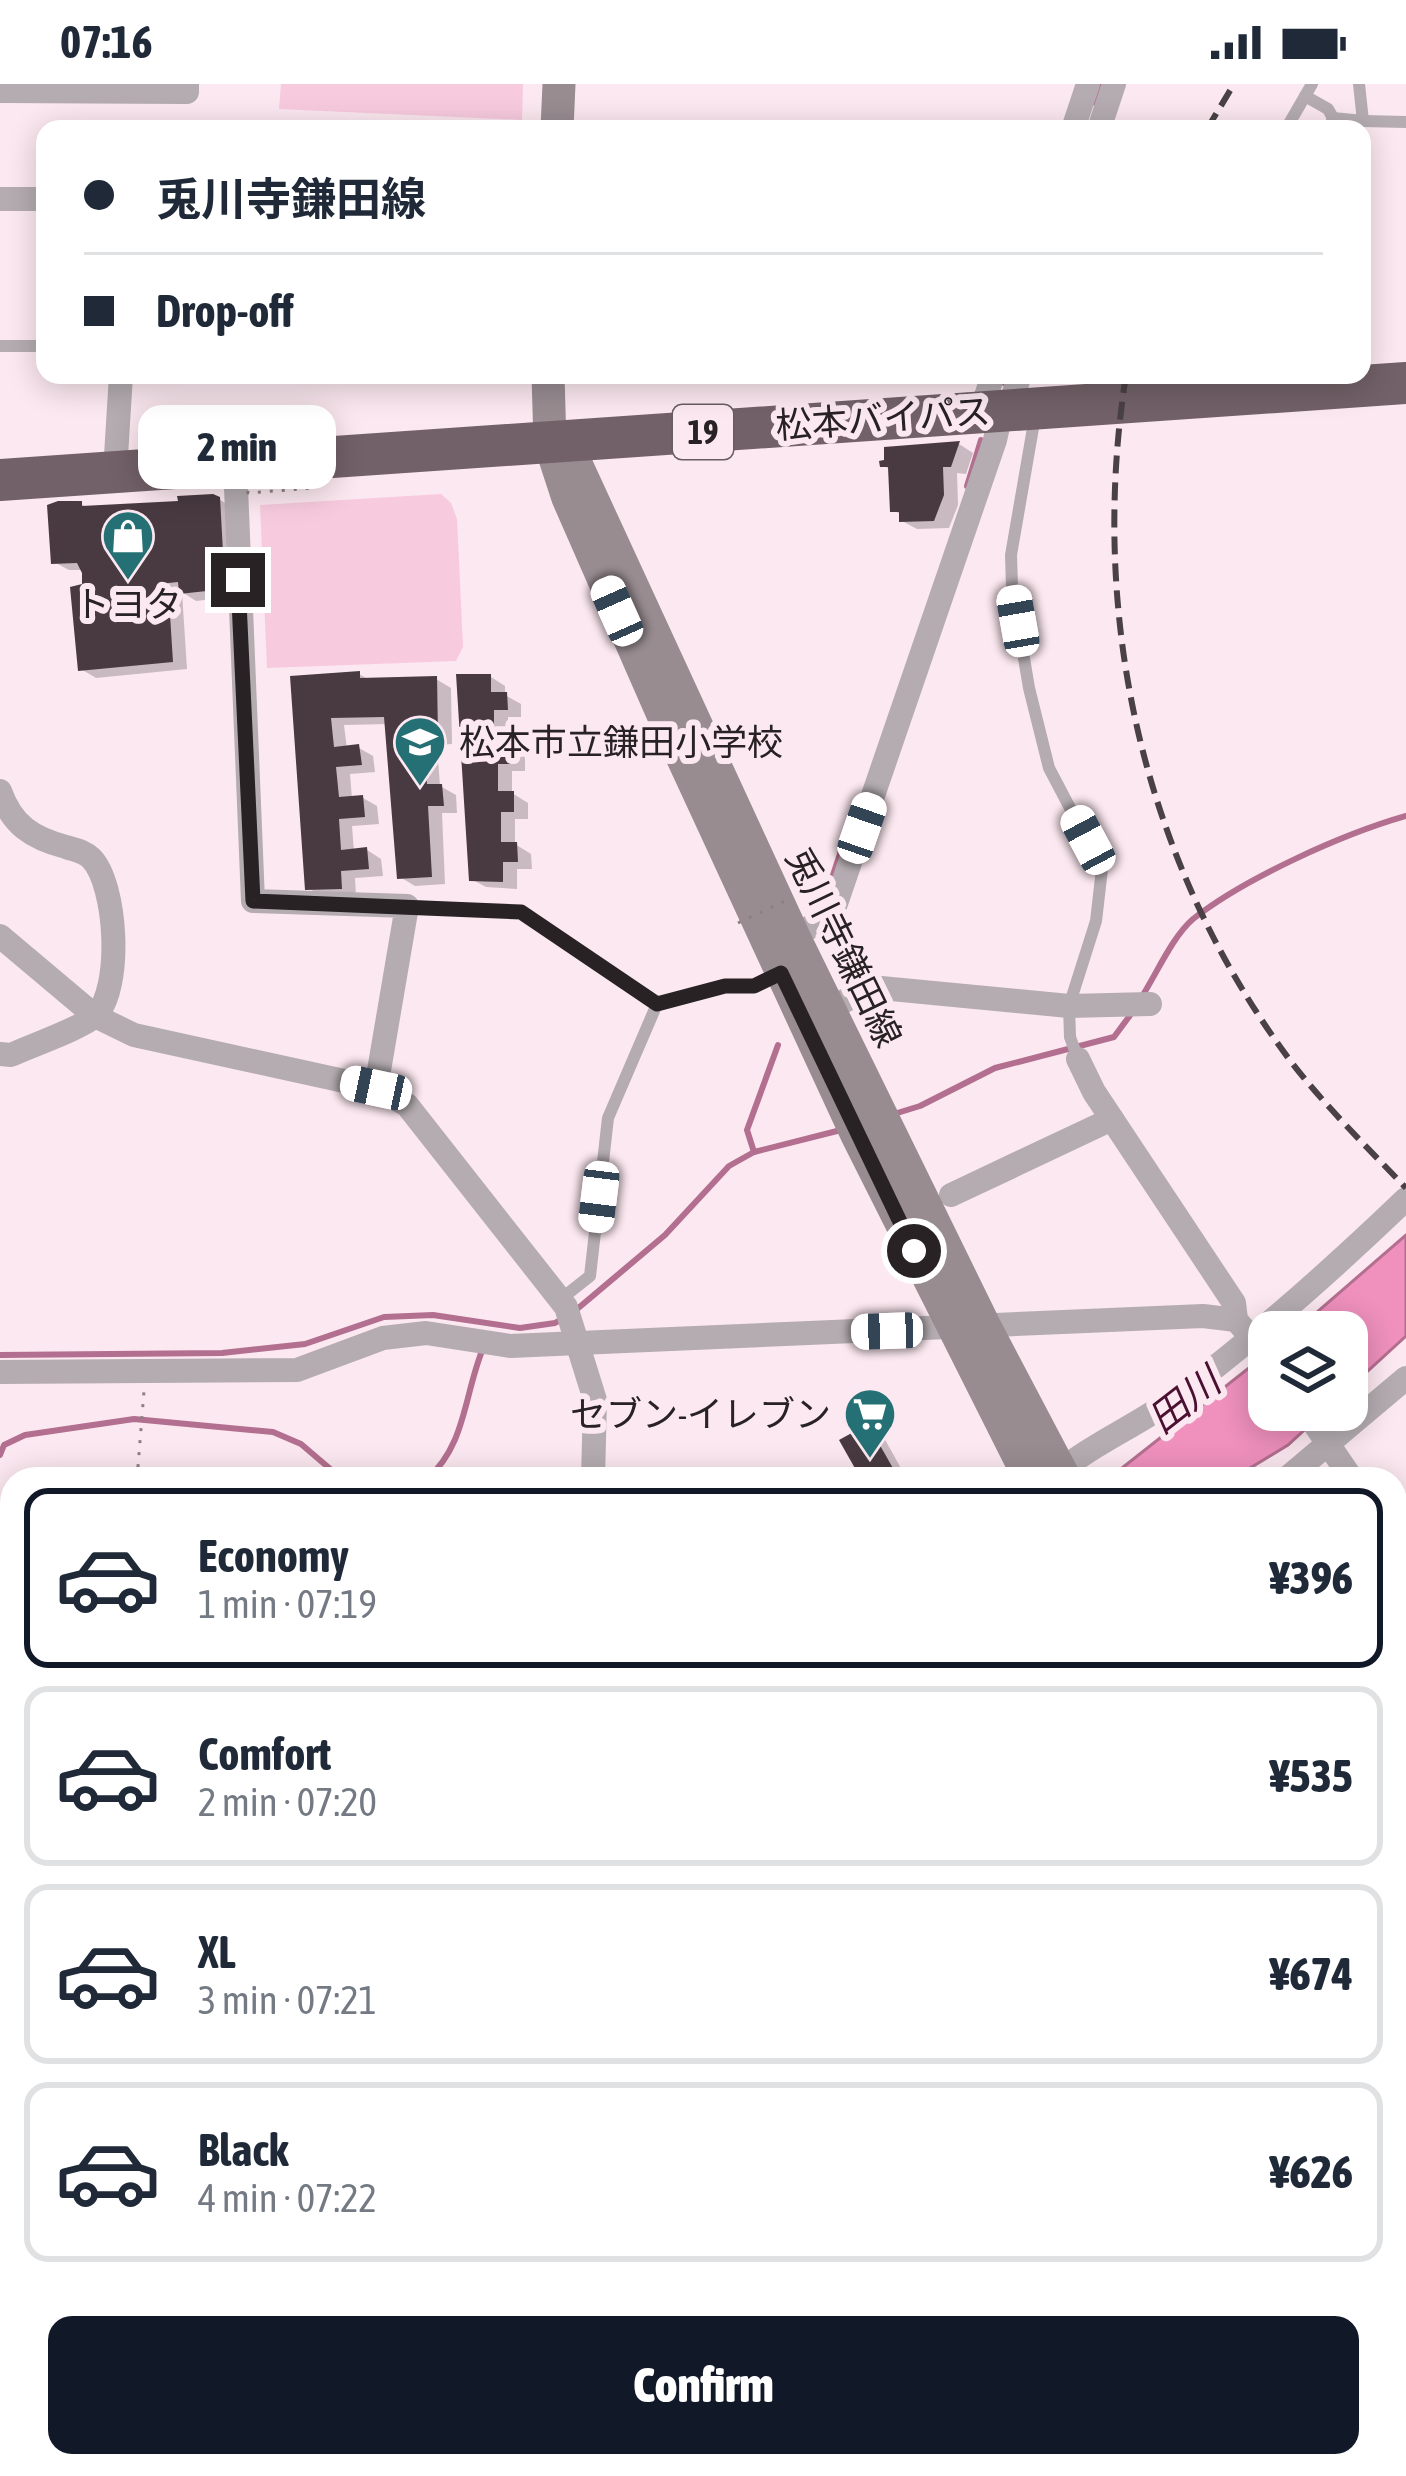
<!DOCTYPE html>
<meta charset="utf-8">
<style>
:root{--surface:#fff;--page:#f2f2f3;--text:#1f2937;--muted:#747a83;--line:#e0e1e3;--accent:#111827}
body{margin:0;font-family:"Asap Condensed","Noto Sans JP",sans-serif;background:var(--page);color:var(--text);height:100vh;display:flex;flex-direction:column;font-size:45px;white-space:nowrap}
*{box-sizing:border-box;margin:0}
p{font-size:39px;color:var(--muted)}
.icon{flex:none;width:66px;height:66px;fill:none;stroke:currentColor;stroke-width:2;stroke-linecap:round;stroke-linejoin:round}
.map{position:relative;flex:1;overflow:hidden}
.side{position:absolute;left:0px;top:1383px;width:1407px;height:1011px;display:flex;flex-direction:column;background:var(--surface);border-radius:36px 36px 0 0;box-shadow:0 6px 30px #0003}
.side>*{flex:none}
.banner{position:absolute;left:36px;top:36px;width:1335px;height:264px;border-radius:24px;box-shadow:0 6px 30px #0003;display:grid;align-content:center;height:264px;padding:0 48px;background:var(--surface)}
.buttons{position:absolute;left:1248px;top:1227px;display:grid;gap:24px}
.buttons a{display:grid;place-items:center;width:120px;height:120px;border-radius:24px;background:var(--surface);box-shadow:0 6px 30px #0003;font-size:60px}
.end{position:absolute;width:54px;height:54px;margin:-27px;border:15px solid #282224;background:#fff;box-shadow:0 0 0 6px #fff}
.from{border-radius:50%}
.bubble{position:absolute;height:84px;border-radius:24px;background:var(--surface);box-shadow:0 6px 30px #0003;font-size:39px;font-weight:800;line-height:84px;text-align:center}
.car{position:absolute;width:36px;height:72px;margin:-36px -18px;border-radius:15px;box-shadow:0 0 9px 3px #0007;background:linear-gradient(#fff 24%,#345 0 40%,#fff 0 76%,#345 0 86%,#fff 0)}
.banner b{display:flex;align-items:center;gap:42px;height:114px;font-size:45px}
.banner b+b{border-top:3px solid var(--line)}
.banner i{width:30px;height:30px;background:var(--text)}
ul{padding:21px 0 0;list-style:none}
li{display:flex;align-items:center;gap:36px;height:180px;margin:0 24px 18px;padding:0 24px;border:6px solid var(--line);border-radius:24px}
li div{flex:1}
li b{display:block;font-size:45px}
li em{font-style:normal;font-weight:800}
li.on{border-color:var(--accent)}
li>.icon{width:108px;height:108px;stroke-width:1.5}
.primary-button{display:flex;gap:24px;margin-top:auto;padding:24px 48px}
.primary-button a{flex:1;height:138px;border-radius:24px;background:var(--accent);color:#fff;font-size:48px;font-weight:800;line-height:138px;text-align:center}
.status{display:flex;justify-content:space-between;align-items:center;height:84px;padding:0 60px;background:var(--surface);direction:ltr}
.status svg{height:33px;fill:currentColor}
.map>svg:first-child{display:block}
.green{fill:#f8cade}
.water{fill:#ef90bd;stroke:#b36f8f;stroke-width:3}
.shadow{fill:#0003}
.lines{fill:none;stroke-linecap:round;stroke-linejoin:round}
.stream{stroke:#b36f8f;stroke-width:6}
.river{stroke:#ef90bd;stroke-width:33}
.building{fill:#483a40}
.street-tunnel{stroke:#d2c0c7;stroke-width:24;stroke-dasharray:24 12;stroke-linecap:butt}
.path{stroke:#8d8085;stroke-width:3;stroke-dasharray:3 9;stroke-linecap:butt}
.lane{stroke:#b4acb0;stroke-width:12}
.street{stroke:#b4acb0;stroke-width:24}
.secondary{stroke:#988c91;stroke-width:33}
.highway{stroke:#726168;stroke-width:42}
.rail{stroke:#494144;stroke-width:6;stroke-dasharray:18 9;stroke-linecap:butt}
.path-bridge{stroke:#8d8085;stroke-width:3;stroke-dasharray:3 9;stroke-linecap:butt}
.route{stroke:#282224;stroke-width:15}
.labels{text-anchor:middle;stroke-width:12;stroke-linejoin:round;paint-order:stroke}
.shield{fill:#fce8f0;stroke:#685d61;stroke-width:3}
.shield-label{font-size:33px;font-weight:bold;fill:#282224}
.street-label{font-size:36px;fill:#282224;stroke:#fce8f0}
.poi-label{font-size:36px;fill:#282224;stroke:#fce8f0}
.water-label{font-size:39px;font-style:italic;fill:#4b1031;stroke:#fce8f0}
</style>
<div class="status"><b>07:16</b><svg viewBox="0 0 49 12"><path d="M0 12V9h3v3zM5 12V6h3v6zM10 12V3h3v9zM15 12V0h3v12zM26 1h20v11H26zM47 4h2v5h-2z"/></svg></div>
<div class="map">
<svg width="1406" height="2392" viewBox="0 0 1406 2392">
<rect width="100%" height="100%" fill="#fce8f0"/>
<g class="green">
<polygon points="281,0 523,0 522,36 279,25"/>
<polygon points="441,410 451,419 457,435 463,563 456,577 267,584 260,421"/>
</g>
<g class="water">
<polygon points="1406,1151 1406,1252 1347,1306 1347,1248 1294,1248"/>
<polygon points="1269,1268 1269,1326 1326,1326 1288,1361 1232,1395 1108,1395"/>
</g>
<g class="shadow">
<polygon points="959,360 973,369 966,390 957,389 958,421 949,444 917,445 902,437 902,431 893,426 891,386 883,381 887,379 887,366"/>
<polygon points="220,416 234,424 239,512 196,517 182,508 187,585 96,594 81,585 85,486 69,486 54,478 81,420 88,424"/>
<polygon points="359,590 371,597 436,595 451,604 452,660 437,661 440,702 456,711 457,729 442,729 445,800 415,802 400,793 388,640 344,641 347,665 359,664 373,672 375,688 350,690 352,715 363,714 377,722 379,740 352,742 354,768 367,766 381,775 383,792 355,794 356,812 323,812 308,804 293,595"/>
<polygon points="491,593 505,602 505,611 521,620 521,633 508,633 508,662 525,670 525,687 512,687 512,709 528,719 528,735 515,735 515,760 531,770 532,785 517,785 517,805 486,803 471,795"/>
<polygon points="868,1343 883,1352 907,1395 864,1395"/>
</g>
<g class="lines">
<g class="stream">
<polyline points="1095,19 1101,0"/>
<polyline points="1004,299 1007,291"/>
<polyline points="967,402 981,356"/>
<polyline points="829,803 847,749"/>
<path d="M1141,914C1156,891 1172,853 1193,835C1245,794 1343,750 1406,732"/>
<polyline points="894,1030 920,1022 995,984 1114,953 1131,930"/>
<polyline points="754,1068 747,1046 778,961"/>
<polyline points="576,1226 665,1151 729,1082 754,1068 841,1046"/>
<polyline points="0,1271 222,1269 305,1260 384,1233 433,1231 520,1244 555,1239 565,1233"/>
<polyline points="0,1371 4,1361 25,1351 134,1335 273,1348 301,1360 342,1395"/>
<path d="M427,1395C467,1360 464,1308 484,1262"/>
<polyline points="0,1572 0,1575"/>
<polyline points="0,1668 9,1692 0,1710"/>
</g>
<g class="river">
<polyline points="961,2382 968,2392"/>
<polyline points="393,2392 393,2382"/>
</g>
</g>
<g class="building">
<polygon points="960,357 951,383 943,383 944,411 934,437 899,438 899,428 890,428 888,383 880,383 879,377 884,376 884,363"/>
<polygon points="213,410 220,413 225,505 179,510 178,498 168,499 173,578 78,587 70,503 82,500 82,489 77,479 51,480 47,421 58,417 82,417 82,422 178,417 177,412"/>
<polygon points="360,587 360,594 437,592 438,653 423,654 427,700 442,700 444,722 428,722 432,793 397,795 384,633 331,634 334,663 359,660 362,681 336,683 339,713 363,711 365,733 339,735 341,766 367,763 369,785 341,787 342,805 305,806 290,592"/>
<polygon points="456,590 491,590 491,608 507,608 508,626 494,626 494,656 488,659 511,659 511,680 498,680 498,707 514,707 514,728 501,728 501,758 517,758 518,778 503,778 503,798 469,797"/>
<polygon points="868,1340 899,1395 861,1395 839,1356"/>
</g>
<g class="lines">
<polyline class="street-tunnel" points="666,2382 669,2392"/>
<g class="path">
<polyline points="209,349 232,348"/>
<polyline points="137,1395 144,1307"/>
<polyline points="1395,1863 1406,1876"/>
</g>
<g class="lane">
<polyline points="1305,12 1328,25 1333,34"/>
<polyline points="1363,37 1406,38"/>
<polyline points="1286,45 1312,0"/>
<polyline points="1329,45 1333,34 1363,37 1359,0"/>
<polyline points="0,262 45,262"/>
<polyline points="1033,344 1011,471 1012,503 1029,604 1049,684 1102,785 1096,837 1069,922 1070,953 1078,975"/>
<polyline points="407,822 521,828 657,920 725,901 754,902 780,889"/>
<polyline points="561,1215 590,1192 608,1034 657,920"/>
<polyline points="1395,1672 1406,1672"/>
<polyline points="1395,2031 1406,2031"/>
<polyline points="0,2188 12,2189"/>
</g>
<g class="street">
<polyline points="0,7 187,8 187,0"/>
<polyline points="1073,45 1088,0"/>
<polyline points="1099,45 1114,0"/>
<polyline points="0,115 45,115"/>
<polyline points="1009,324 1020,291"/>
<polyline points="981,327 993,291"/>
<polyline points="235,379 253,817 407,822 376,1004"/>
<polyline points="115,388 121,291"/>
<path d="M0,707C12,741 32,754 66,763C75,766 84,767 91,774C117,800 123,906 95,932C82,944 30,962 11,971L0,970"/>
<polyline points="0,852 95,932 134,951 376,1004 407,1021 566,1223 595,1316 593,1395"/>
<polyline points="783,858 832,831 995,356 1002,325"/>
<polyline points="817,931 860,909 881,904 1069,922 1150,920"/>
<polyline points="1078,975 1094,1008 1234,1219 1236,1236 1269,1274"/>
<polyline points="951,1111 1112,1035"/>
<polyline points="0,1288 297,1286 383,1254 426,1249 510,1262 1203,1232 1236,1236"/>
<polyline points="1305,1326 1352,1395"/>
<path d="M1051,1395C1087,1362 1135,1343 1175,1314C1257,1253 1332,1186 1406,1115"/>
<polyline points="1286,1395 1406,1294"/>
<polyline points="1395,1458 1406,1475"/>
<polyline points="0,1962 12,1961"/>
<polyline points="1395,1989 1406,2003"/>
<polyline points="0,2138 6,2138 0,2178"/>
<polyline points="0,2347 12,2349"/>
<polyline points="143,2382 181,2392"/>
<polyline points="433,2382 434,2392"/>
<polyline points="902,2382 903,2392"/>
<polyline points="1341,2382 1341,2392"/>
<polyline points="319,2392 321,2382"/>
<polyline points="534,2392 534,2382"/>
<polyline points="568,2392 593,2382"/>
</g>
<g class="secondary">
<polyline points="557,45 559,0"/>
<polyline points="548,291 550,359 568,414 667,640 857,1051 1030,1395"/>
<polyline points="570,367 794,853 985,1243 1065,1395"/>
<polyline points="1395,1507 1406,1495"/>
<polyline points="1395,1902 1406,1916"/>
<polyline points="1395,1936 1406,1952"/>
<polyline points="1395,2334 1406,2334"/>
<polyline points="1025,2382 1033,2392"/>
<polyline points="746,2392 783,2382"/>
</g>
<polyline class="highway" points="0,396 1406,299"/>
<g class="rail">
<polyline points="1207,45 1234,0"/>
<path d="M1126,291C1088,532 1143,778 1289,975C1324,1021 1366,1062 1406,1104"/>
<polyline points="1395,2109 1406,2104"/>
<polyline points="643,2392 669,2382"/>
<polyline points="675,2392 701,2382"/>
</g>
<g class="path-bridge">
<polyline points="244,347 248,409 313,404"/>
<polyline points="738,839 787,816"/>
</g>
</g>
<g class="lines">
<polyline class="route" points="238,496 253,817 521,828 657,920 725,902 754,902 781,889 914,1167"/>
</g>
<defs>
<g id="shop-pin" transform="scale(2.7)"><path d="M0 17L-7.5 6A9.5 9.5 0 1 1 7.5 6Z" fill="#257074" stroke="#fce8f0"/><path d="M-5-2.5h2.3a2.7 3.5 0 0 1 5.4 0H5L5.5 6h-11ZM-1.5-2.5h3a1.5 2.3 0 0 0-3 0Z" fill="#fff"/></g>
<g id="school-pin" transform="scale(2.7)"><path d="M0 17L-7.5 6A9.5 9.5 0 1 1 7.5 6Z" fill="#257074" stroke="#fce8f0"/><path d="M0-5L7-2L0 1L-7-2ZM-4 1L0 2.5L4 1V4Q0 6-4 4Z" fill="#fff"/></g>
<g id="supermarket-pin" transform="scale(2.7)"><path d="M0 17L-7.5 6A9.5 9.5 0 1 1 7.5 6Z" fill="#257074" stroke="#fce8f0"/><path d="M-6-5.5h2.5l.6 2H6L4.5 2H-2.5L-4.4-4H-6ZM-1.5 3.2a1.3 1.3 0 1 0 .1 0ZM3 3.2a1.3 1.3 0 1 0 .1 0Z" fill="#fff"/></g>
</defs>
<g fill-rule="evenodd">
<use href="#shop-pin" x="128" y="452"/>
<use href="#school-pin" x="420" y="658"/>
<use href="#supermarket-pin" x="870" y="1330"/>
</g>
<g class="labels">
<rect class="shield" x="673" y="321" width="60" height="54" rx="9"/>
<g class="shield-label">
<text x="703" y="360">19</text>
</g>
<g class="street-label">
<text transform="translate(883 334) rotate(-4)" y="13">松本バイパス</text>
<text transform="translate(844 863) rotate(64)" y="13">兎川寺鎌田線</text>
</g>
<g class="poi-label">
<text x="128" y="533">トヨタ</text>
<text x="459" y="671" text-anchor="start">松本市立鎌田小学校</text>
<text x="831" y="1343" text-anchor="end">セブン-イレブン</text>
</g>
<g class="water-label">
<text transform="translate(1184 1316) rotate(-38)" y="14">田川</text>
</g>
</g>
</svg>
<div class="buttons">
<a><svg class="icon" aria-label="layers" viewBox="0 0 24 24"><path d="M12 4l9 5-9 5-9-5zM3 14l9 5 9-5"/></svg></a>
</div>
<i class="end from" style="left:914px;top:1167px"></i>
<i class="end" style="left:238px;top:496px"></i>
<div class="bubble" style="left:138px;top:321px;width:198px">2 min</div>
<i class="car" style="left:617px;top:527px;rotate:336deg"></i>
<i class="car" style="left:1018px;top:537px;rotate:350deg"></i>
<i class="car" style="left:862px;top:744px;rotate:19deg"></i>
<i class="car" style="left:1088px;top:756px;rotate:332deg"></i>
<i class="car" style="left:376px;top:1004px;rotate:282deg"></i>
<i class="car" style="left:599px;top:1113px;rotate:187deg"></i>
<i class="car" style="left:887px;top:1247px;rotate:268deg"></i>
<div class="banner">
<b><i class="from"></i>兎川寺鎌田線</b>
<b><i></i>Drop-off</b>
</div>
<section class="side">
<ul>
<li class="on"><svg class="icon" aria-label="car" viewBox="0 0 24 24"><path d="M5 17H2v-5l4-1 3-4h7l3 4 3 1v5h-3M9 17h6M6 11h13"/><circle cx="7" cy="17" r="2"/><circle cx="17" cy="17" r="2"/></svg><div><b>Economy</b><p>1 min · 07:19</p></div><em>¥396</em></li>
<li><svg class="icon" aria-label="car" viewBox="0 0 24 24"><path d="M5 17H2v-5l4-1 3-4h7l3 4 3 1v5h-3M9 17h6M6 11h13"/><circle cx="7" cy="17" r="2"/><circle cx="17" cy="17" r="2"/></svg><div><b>Comfort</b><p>2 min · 07:20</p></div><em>¥535</em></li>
<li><svg class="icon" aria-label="car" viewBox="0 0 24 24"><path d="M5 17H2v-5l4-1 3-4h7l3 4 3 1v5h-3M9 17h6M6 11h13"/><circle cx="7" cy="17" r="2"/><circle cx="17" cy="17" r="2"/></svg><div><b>XL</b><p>3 min · 07:21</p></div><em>¥674</em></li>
<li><svg class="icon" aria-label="car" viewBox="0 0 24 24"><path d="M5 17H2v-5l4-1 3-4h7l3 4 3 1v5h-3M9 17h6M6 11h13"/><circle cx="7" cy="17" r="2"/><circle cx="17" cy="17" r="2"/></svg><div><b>Black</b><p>4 min · 07:22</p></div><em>¥626</em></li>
</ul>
<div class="primary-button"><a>Confirm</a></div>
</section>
</div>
